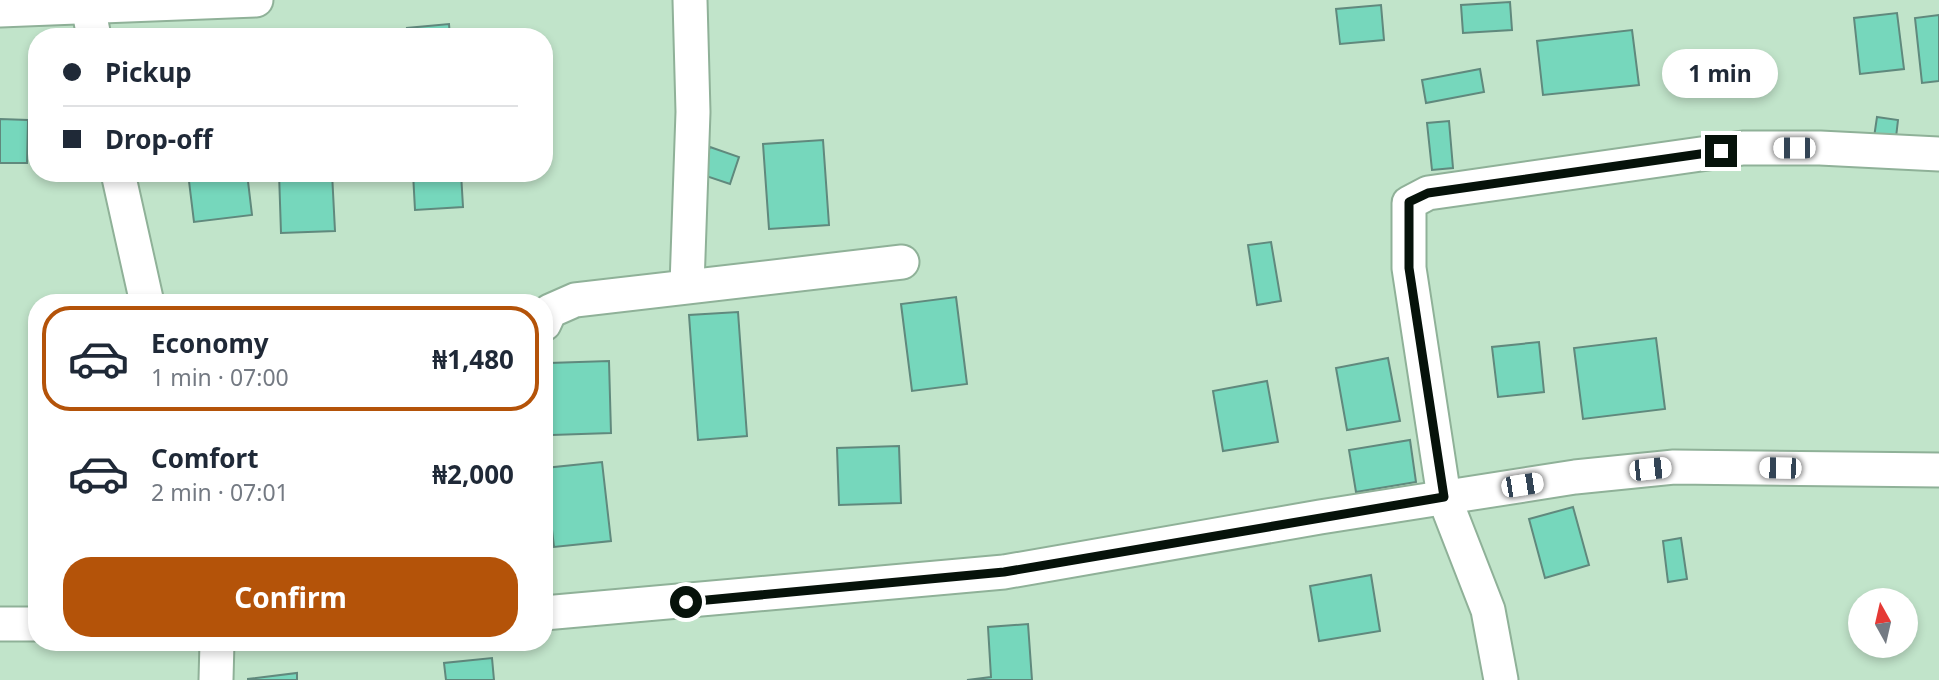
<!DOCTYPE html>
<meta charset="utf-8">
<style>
:root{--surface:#fff;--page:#f6f6f7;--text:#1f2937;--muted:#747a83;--line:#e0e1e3;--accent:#b45309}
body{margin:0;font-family:"Noto Sans",sans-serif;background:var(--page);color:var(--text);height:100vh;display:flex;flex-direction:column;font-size:26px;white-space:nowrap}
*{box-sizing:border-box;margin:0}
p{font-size:23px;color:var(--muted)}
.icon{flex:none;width:38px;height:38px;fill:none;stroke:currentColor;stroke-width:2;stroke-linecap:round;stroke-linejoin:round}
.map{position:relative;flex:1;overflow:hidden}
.details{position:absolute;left:28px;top:294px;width:525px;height:357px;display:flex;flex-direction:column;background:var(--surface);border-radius:28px;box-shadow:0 4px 10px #0003}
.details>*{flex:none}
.guide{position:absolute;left:28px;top:28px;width:525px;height:154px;border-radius:28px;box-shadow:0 4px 10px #0003;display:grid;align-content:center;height:154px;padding:0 35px;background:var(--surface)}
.needle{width:46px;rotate:352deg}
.controls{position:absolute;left:1848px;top:588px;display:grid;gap:14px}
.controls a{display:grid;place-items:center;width:70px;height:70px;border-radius:50%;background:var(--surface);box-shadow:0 4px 10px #0003;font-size:35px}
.end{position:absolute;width:32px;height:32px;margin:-16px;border:9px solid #06120a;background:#fff;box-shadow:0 0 0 4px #fff}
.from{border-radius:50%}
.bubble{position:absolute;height:49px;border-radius:24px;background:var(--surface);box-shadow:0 4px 10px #0003;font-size:23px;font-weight:700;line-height:49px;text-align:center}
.car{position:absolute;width:21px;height:42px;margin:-21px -10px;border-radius:9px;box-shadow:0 0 5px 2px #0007;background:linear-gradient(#fff 24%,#345 0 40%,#fff 0 76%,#345 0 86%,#fff 0)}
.guide b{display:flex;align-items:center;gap:24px;height:66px;font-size:26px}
.guide b+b{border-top:2px solid var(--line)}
.guide i{width:18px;height:18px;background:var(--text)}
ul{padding:12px 0 0;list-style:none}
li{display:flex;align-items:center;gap:21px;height:105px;margin:0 14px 10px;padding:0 21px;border:4px solid transparent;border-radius:28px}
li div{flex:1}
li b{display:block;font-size:26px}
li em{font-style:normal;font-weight:700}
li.active{border-color:var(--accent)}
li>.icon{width:63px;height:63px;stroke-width:1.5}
.primary-button{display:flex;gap:14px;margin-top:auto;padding:14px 35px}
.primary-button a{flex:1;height:80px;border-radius:28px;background:var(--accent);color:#fff;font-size:28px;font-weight:700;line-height:80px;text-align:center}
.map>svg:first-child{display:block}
.building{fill:#76d7bc;stroke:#60897d;stroke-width:2}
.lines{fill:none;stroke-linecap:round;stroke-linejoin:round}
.street-casing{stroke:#8fb198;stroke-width:37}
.street{stroke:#fff;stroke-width:33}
.route{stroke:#06120a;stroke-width:9}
</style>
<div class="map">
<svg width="1939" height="680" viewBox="0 0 1939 680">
<rect width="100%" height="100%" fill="#c1e4ca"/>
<g class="building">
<polygon points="1510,2 1512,30 1463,33 1461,5"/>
<polygon points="1381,5 1384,40 1340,44 1336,9"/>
<polygon points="1897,13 1904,69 1860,74 1854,18"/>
<polygon points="1939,15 1939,81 1922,83 1915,18"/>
<polygon points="449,24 450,37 408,37 407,28"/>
<polygon points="1632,30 1639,85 1543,95 1537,41"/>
<polygon points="1480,69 1484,92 1426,103 1422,80"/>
<polygon points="1877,117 1898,120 1895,146 1873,144"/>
<polygon points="0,119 28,120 27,163 0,163"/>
<polygon points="1449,121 1453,168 1432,170 1427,123"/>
<polygon points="823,140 829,225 769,229 763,144"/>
<polygon points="710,147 739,157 730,184 700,174"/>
<polygon points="188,173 247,173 252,215 194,222"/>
<polygon points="279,173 332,173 335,231 281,233"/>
<polygon points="413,173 461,173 463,207 415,210"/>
<polygon points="1271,242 1281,301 1257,305 1248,245"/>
<polygon points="956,297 967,384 912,391 901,304"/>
<polygon points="738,312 747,436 698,440 689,315"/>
<polygon points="1656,338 1665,409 1583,419 1574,348"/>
<polygon points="1539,342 1544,392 1498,397 1492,347"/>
<polygon points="1388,358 1400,421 1347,430 1336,368"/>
<polygon points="609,361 611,433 552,435 549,363"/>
<polygon points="1267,381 1278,442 1223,451 1213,391"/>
<polygon points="1410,440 1416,482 1356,492 1349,450"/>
<polygon points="899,446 901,503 839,505 837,448"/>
<polygon points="602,462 611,541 554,547 545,468"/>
<polygon points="1573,507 1589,565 1545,578 1529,519"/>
<polygon points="1681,538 1687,579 1668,582 1663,541"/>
<polygon points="1371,575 1380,631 1319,641 1310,586"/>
<polygon points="1028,624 1032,680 967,680 991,677 988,627"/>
<polygon points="492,658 494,680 446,680 444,663"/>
<polygon points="297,673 297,680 248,680 248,679"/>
</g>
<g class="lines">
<g class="street-casing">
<g id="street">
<polyline points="88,6 94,37"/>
<polyline points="0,10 256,0"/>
<polyline points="118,173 147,303"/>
<polyline points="687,285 693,112 690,0"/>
<polyline points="544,324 550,311 575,300 902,262"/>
<polyline points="544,613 1004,572 1320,517 1575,477 1674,467 1939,470"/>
<polyline points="0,624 37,624"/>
<polyline points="216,680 217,642"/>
<polyline points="1501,680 1488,610 1444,497 1409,268 1409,203 1428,193 1743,148 1820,148 1939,154"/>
</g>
</g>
<use href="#street" class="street"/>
</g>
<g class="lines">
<polyline class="route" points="686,602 1004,572 1444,497 1409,268 1409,202 1428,193 1721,151"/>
</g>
</svg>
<div class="controls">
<a><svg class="needle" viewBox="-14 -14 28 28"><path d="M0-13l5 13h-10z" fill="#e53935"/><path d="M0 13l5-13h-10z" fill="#747a83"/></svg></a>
</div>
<i class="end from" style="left:686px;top:602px"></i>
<i class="end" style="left:1721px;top:151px"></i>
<div class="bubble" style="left:1662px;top:49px;width:116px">1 min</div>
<i class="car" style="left:1794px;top:148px;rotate:270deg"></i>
<i class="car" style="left:1780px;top:468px;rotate:271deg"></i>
<i class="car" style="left:1650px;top:469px;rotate:84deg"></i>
<i class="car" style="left:1522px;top:485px;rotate:81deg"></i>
<div class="guide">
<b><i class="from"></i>Pickup</b>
<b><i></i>Drop-off</b>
</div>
<section class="details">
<ul>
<li class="active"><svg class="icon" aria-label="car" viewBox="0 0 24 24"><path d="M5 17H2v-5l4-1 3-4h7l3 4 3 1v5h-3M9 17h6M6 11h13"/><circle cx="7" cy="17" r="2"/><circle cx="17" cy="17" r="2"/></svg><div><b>Economy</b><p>1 min · 07:00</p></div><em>₦1,480</em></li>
<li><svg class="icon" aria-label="car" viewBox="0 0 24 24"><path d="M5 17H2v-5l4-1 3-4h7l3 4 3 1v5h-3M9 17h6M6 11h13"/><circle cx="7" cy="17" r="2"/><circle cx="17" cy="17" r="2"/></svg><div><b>Comfort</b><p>2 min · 07:01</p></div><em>₦2,000</em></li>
</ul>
<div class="primary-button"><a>Confirm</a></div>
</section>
</div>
